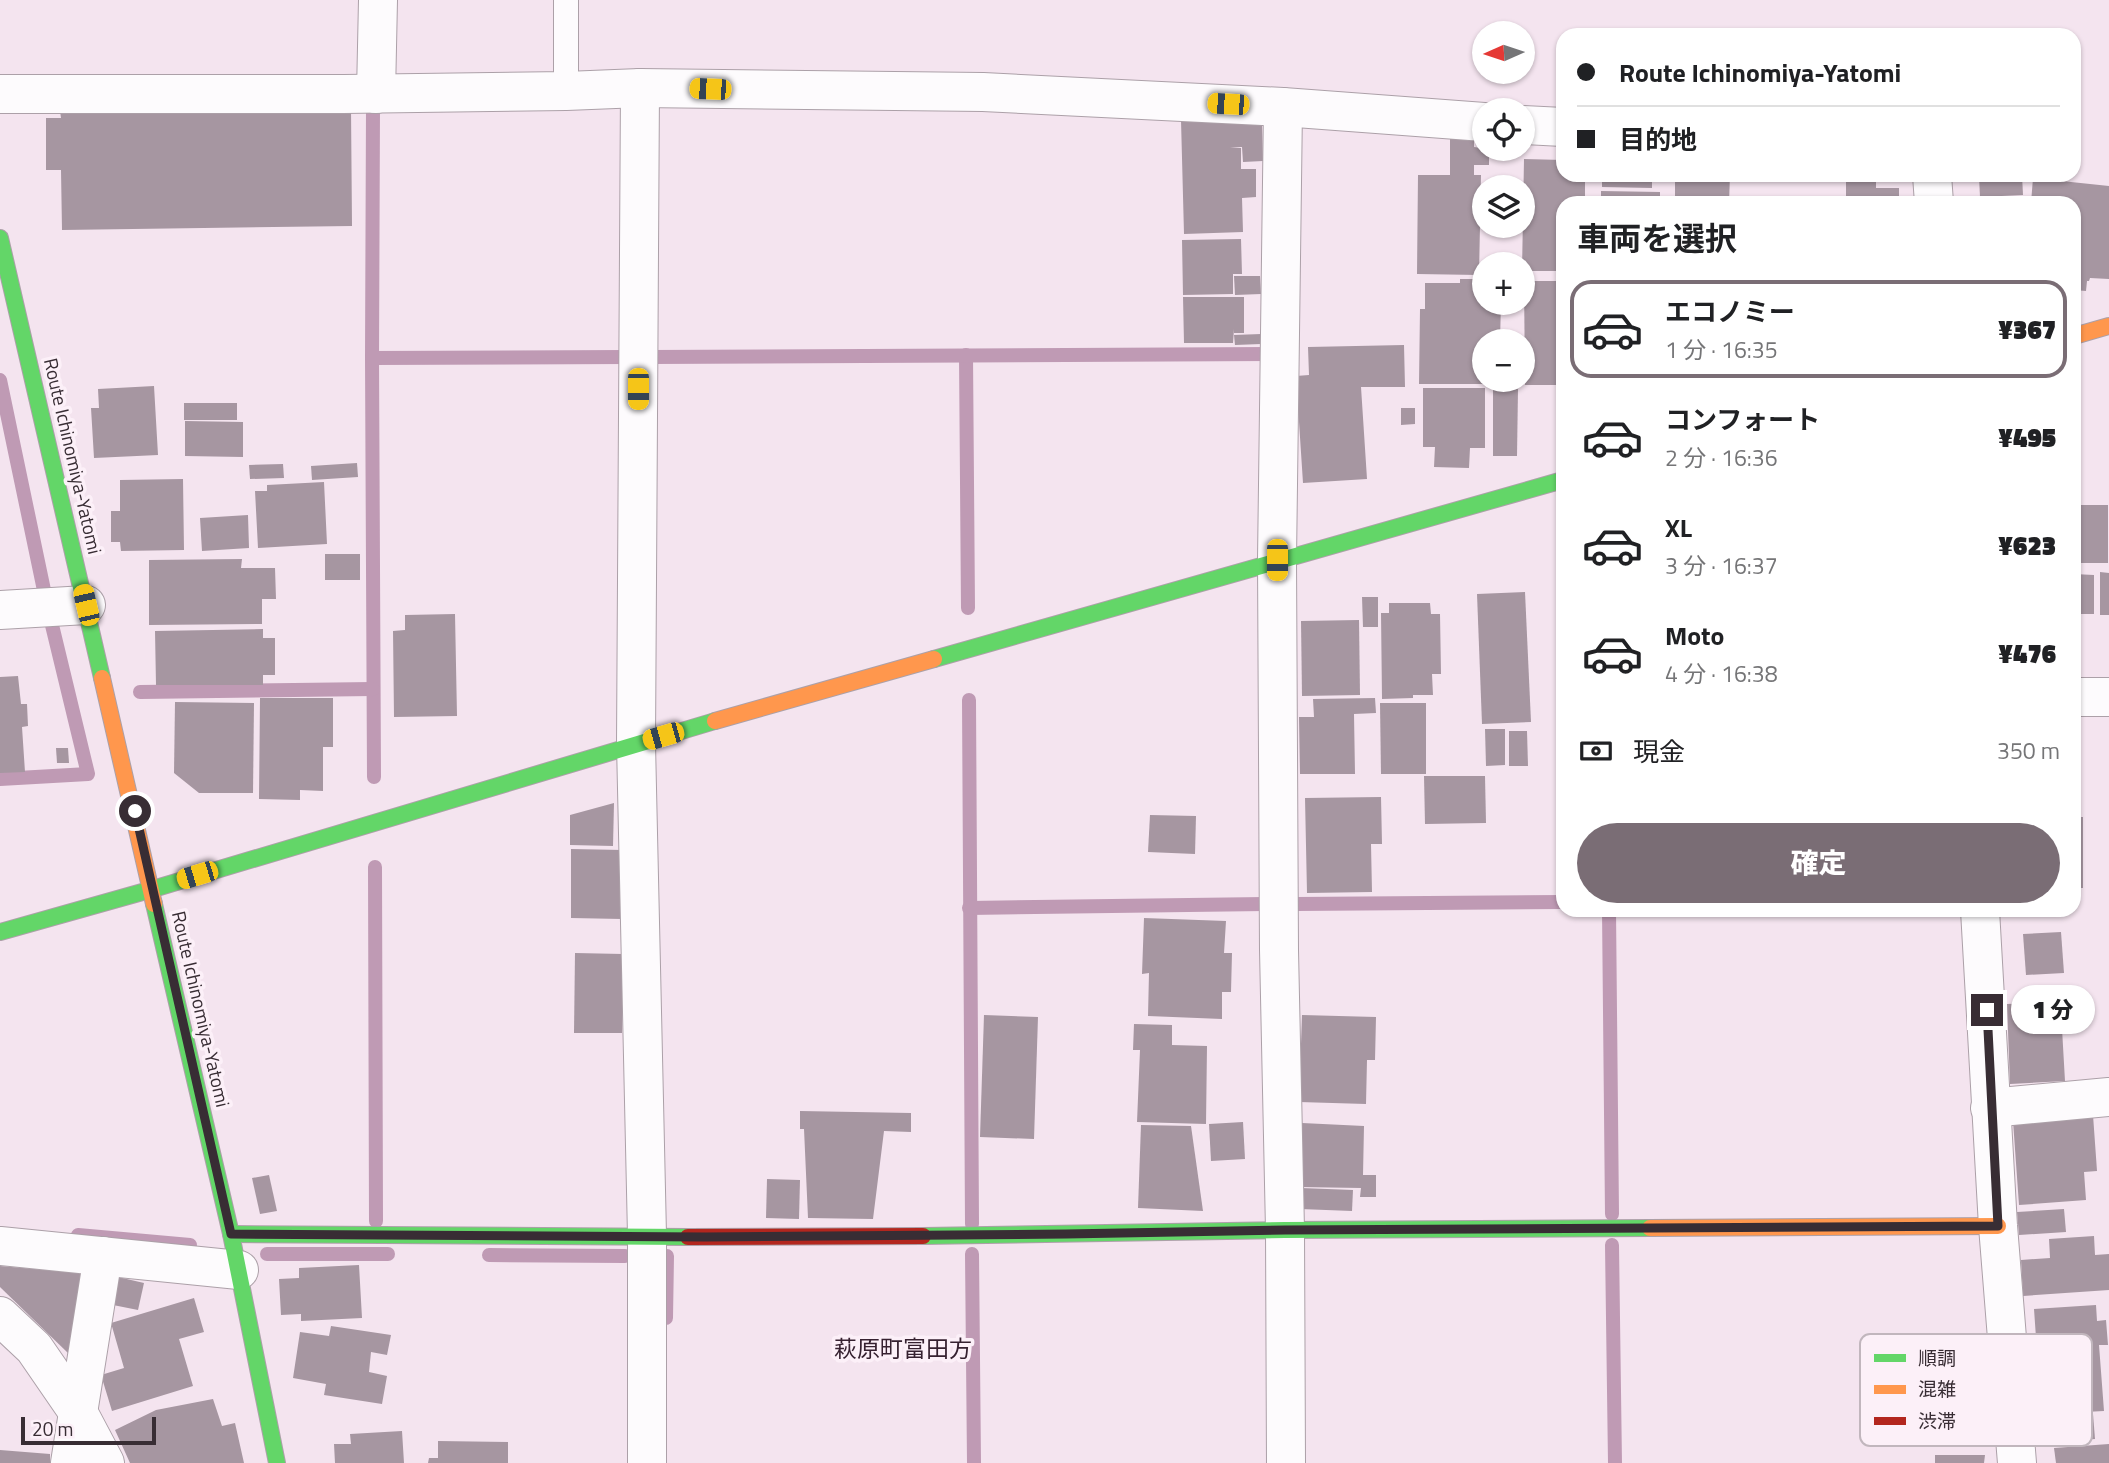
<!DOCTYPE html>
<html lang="ja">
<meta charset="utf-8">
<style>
:root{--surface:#fff;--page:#f6f6f6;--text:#202124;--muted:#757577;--line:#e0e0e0;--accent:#7a6d75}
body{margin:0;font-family:"Titillium Web","Noto Sans JP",sans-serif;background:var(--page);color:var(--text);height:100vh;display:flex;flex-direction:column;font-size:26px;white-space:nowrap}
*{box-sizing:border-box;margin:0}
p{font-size:23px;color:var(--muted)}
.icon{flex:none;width:38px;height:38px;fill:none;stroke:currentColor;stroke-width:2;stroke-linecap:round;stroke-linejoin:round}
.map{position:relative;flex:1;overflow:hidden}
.sheet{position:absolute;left:1556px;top:196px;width:525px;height:721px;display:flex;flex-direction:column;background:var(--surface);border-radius:21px;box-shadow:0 2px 5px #0004}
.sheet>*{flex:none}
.top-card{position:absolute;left:1556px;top:28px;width:525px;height:154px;border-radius:21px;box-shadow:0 2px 5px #0004;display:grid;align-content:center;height:154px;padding:0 21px;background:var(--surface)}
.needle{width:46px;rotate:267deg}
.controls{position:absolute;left:1472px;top:21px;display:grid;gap:14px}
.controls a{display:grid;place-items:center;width:63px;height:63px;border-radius:50%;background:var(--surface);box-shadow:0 2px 5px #0004;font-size:35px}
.scale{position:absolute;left:21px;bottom:18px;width:135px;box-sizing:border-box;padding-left:7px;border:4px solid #382d34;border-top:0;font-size:19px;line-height:24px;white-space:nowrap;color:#382d34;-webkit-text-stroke:5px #fcf0f8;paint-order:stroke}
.end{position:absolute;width:32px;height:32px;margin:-16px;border:9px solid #382d34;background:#fff;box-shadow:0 0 0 4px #fff}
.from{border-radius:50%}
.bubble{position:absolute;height:49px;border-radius:24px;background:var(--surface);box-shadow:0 2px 5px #0004;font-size:23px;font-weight:800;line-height:49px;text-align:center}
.car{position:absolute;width:21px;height:42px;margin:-21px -10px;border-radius:9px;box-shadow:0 0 5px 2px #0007;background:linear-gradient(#f5c518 24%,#345 0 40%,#f5c518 0 76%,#345 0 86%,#f5c518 0)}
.top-card b{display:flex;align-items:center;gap:24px;height:66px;font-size:26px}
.top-card b+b{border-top:2px solid var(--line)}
.top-card i{width:18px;height:18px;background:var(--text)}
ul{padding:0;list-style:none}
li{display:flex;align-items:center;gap:21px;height:98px;margin:0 14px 10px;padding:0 7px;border:4px solid transparent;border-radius:21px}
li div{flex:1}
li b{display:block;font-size:26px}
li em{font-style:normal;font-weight:800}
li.on{border-color:var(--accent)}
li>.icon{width:63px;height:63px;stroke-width:1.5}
h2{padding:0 21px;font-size:32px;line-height:84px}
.pay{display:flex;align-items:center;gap:18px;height:77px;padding:0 21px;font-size:26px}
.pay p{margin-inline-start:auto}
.button{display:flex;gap:14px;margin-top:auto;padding:14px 21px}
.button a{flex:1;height:80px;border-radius:42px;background:var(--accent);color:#fff;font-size:28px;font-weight:800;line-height:80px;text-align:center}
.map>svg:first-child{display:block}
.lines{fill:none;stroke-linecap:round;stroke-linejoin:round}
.stream{stroke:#bf9ab4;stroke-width:14}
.building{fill:#a696a1}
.lane-casing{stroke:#aca0a8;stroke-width:26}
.street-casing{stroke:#aca0a8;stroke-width:40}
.fast-casing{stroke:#aca0a8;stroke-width:18}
.slow-casing{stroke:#aca0a8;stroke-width:18}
.jam-casing{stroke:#aca0a8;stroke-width:18}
.lane{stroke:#fdfbfd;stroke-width:24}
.street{stroke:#fdfbfd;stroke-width:38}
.fast{stroke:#63d668;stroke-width:16}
.slow{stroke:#ff974d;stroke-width:16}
.jam{stroke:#b3261e;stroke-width:16}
.route{stroke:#382d34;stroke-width:9}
.labels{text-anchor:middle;stroke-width:7;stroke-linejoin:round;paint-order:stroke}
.street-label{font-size:19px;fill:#382d34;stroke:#fcf0f8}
.quarter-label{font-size:23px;fill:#362130;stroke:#fcf0f8}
.key{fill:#fcf0f8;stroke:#c1b6bd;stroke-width:2}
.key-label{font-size:19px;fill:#382d34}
</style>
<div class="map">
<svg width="2109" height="1463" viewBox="0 0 2109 1463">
<rect width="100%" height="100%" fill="#f4e4ef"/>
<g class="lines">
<g class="stream">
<polyline points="373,108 372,358 374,777"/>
<polyline points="966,355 968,608"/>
<polyline points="651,357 1271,354"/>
<polyline points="372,358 628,357"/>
<polyline points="0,380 45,595"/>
<polyline points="140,692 373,689"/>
<polyline points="969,700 972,1224"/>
<polyline points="0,779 88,774 51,621"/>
<polyline points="375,867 376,1221"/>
<polyline points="1296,904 1563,902"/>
<polyline points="969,908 1265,904"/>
<polyline points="1609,910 1612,1214"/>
<polyline points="78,1235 190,1245"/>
<polyline points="1612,1245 1615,1463"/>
<polyline points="267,1254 388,1254"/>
<polyline points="972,1254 974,1463"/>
<polyline points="489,1255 625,1256"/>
<polyline points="666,1318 667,1256"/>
</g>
</g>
<g class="building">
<polygon points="351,108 352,226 62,230 61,170 46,170 46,118 61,118 60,111"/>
<polygon points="1181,120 1227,120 1227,124 1262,124 1263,161 1243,162 1242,147 1230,147 1241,148 1241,169 1256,169 1256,197 1242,198 1243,232 1184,234"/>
<polygon points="1450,138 1474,138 1474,147 1489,149 1489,165 1474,165 1474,175 1481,175 1479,275 1417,274 1418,175 1450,175"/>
<polygon points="1524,159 1563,160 1563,175 1585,175 1585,203 1563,203 1563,271 1522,271"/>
<polygon points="1602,175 1652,175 1652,188 1602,187"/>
<polygon points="1675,175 1730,175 1729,203 1675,203"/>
<polygon points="2022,175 2023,195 1980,197 1979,177"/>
<polygon points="2033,178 2109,186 2109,279 2090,278 2089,281 2087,281 2086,291 2074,290 2074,203 2031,203"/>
<polygon points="1846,182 1876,182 1876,188 1899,188 1899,203 1846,203"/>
<polygon points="1601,191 1660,192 1660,203 1601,203"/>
<polygon points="2019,198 2019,203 1950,203 1950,201"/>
<polygon points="1241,239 1242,274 1233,274 1233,294 1183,295 1182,240"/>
<polygon points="1234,276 1260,276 1261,294 1235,295"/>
<polygon points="1460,279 1484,279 1484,303 1501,303 1500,341 1484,341 1484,380 1500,380 1500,384 1419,384 1420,309 1425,309 1425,283 1460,283"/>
<polygon points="1524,281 1563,281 1563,385 1525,385"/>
<polygon points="1183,297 1244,297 1244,333 1234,333 1234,329 1233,343 1184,343"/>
<polygon points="1261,334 1261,344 1235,345 1234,335"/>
<polygon points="1404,345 1405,387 1361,387 1367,479 1303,483 1296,376 1309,375 1308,347"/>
<polygon points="1504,380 1517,380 1517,387 1504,386"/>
<polygon points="154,386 158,455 94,458 91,408 99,408 98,389"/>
<polygon points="1423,388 1485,388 1485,448 1470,448 1469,468 1434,467 1435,447 1423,447"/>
<polygon points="1493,389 1518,389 1517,456 1493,456"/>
<rect x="184" y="403" width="53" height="17"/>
<polygon points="1401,408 1415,408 1415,424 1401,425"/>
<polygon points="185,421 243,422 243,457 185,456"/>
<polygon points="357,463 358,477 312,480 311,466"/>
<polygon points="283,464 284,478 250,479 249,465"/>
<polygon points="183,479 184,550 121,551 120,542 111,542 111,511 120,511 120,480"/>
<polygon points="324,482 327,544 258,548 255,491 267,491 267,485"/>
<rect x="2074" y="505" width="34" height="58"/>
<polygon points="248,515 249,548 202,551 200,518"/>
<rect x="325" y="554" width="35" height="26"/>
<polygon points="242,559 241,568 275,568 276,599 262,599 262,624 149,625 149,560"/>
<polygon points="2100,572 2109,573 2109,615 2100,615"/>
<polygon points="2074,574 2094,575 2094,614 2074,614"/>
<polygon points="1525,592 1531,722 1482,724 1477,594"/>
<polygon points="1362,597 1378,597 1378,627 1363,627"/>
<polygon points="1389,603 1430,603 1431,614 1440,614 1441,674 1432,674 1433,695 1413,695 1413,698 1382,699 1381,613 1389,613"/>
<polygon points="455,614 457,716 394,717 393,631 405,630 405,615"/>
<polygon points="1359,620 1360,695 1302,696 1301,621"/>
<polygon points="263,629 263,638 275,638 275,675 263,675 263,685 156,685 155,631"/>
<polygon points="18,676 21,704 27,704 28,726 22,727 25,772 0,773 0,677"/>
<polygon points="260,698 333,698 333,747 323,747 323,791 300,790 300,800 259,799"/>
<polygon points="1375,698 1376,713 1354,714 1355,774 1300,774 1299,717 1314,717 1313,699"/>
<polygon points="175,702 254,703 253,793 199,793 174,773"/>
<polygon points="1380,703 1426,703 1426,774 1381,774"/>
<polygon points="1485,729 1505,729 1505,765 1486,766"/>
<polygon points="1509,731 1527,731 1528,766 1509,766"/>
<polygon points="56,748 68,748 69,763 57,763"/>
<polygon points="1424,776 1485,776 1486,823 1425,824"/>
<polygon points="1381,797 1382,844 1371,844 1372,892 1307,893 1305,798"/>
<polygon points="614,803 613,846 570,845 570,815"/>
<polygon points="1150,815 1196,816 1195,854 1148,852"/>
<rect x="2074" y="817" width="9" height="71"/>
<polygon points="571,849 623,850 622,919 571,918"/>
<polygon points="1144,918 1226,921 1224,953 1232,953 1231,992 1222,992 1222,1019 1148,1016 1149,973 1142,974"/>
<polygon points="2061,932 2064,973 2026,975 2023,934"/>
<polygon points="575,953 623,954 622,1033 574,1033"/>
<polygon points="2050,1002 2050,1012 2061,1011 2065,1081 2010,1084 2007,1004"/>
<polygon points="984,1015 1038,1017 1034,1139 980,1137"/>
<polygon points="1302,1015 1376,1017 1375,1060 1367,1060 1366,1104 1299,1102"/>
<polygon points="1134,1024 1172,1025 1172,1045 1207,1046 1206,1124 1137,1122 1140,1050 1133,1050"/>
<polygon points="800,1111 911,1113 911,1132 884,1131 873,1219 808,1218 804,1129 800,1129"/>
<polygon points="2093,1115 2097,1171 2084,1172 2086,1200 2019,1205 2013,1121"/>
<polygon points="1243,1122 1245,1159 1211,1161 1209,1124"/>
<polygon points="1302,1123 1364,1126 1363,1175 1376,1175 1376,1197 1360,1197 1361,1188 1300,1187"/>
<polygon points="1141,1125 1191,1126 1203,1211 1138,1208"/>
<polygon points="269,1175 277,1211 260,1214 252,1178"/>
<polygon points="767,1179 800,1180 799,1219 766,1218"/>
<polygon points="1301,1188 1353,1190 1352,1211 1300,1209"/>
<polygon points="2064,1209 2066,1232 2019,1235 2017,1212"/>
<polygon points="2094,1236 2095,1255 2109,1254 2109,1290 2023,1296 2021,1260 2050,1258 2049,1239"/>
<polygon points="359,1265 362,1318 301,1321 301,1314 281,1315 279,1279 299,1278 299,1268"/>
<polygon points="0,1266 81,1273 69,1354 0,1287"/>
<polygon points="118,1277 144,1283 138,1310 113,1305"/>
<polygon points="194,1298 204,1332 179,1339 193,1386 112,1411 101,1375 124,1368 111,1323"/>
<polygon points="2096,1305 2097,1321 2106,1320 2108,1345 2099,1345 2104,1411 2066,1413 2066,1407 2033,1409 2029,1353 2037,1352 2034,1309"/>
<polygon points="331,1326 391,1335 387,1355 371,1352 369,1372 387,1376 382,1404 324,1395 326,1384 293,1378 300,1332 329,1336"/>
<polygon points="213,1399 222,1426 235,1423 244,1463 130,1463 115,1430 156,1410"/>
<polygon points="2093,1414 2095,1439 2035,1443 2033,1419"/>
<polygon points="402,1431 404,1463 335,1463 334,1444 351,1444 350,1434"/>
<polygon points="438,1441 508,1442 508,1463 428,1463 429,1458 438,1458"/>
<polygon points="2109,1444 2109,1463 2056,1463 2054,1448"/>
<polygon points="0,1450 50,1454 50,1463 0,1463"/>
<polygon points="1935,1455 1985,1455 1984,1463 1935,1463"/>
</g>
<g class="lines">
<g class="lane-casing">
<polyline id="lane" points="566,0 566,91"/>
</g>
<g class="street-casing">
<g id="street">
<polyline points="640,88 636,744 647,1235 647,1463"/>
<polyline points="0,94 344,94 566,91 640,88 983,92 1283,107 1484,122"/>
<polyline points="376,94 378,0"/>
<polyline points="1283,107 1277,560 1279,950 1285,1230 1286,1463"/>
<polyline points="1522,125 1563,127"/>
<polyline points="1932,175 1934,203"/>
<polyline points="0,610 86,605"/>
<polyline points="2074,697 2109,697"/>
<polyline points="1980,910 1998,1226 2017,1463"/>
<polyline points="1990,1108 2109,1097"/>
<polyline points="0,1246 239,1270"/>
<polyline points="0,1316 34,1348 78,1412 105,1463"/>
<polyline points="70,1463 103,1256"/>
</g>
</g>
<g class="fast-casing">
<g id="fast">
<polyline points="0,238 102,678"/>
<polyline points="934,659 1563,480"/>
<polyline points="154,904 231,1234 277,1463"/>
<polyline points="0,932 153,889 715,721"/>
<polyline points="231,1234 688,1237"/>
<polyline points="923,1236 1285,1230 1650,1228"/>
</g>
</g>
<g class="slow-casing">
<g id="slow">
<polyline points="2074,336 2109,326"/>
<polyline points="102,678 154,904"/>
<polyline points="715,721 934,659"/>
<polyline points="1650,1228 1998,1226"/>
</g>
</g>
<g class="jam-casing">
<polyline id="jam" points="688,1237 923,1236"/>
</g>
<use href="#lane" class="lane"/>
<use href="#street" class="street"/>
<use href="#fast" class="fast"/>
<use href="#slow" class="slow"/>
<use href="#jam" class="jam"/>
</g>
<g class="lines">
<polyline class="route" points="135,811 231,1234 705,1237 1066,1234 1285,1230 1998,1226 1987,1010"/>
</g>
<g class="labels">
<g class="street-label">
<text transform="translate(73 456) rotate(77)" y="7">Route Ichinomiya-Yatomi</text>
<text transform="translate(201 1009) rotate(77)" y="7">Route Ichinomiya-Yatomi</text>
</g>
<g class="quarter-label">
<text x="903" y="1357">萩原町富田方</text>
</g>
</g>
<rect x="1860" y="1334" width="232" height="112" rx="10" class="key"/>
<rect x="1874" y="1354" width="32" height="8" fill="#63d668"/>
<rect x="1874" y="1385" width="32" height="9" fill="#ff974d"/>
<rect x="1874" y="1417" width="32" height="8" fill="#b3261e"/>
<g class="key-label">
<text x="1918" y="1365">順調</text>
<text x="1918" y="1396">混雑</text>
<text x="1918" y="1428">渋滞</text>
</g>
</svg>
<div class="controls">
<a><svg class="needle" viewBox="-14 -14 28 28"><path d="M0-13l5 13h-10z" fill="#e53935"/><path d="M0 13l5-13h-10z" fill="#757577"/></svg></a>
<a><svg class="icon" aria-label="locate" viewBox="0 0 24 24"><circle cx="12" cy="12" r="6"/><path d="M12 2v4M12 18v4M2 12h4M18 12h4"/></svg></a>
<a><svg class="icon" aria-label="layers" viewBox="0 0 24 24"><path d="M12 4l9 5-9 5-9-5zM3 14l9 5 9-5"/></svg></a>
<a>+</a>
<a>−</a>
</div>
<div class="scale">20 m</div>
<i class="end from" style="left:135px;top:811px"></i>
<i class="end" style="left:1987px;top:1010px"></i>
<div class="bubble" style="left:2011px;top:985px;width:84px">1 分</div>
<i class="car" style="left:710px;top:89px;rotate:272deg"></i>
<i class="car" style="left:1228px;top:104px;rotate:273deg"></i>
<i class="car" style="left:638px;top:389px;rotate:180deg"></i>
<i class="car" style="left:1277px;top:560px;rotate:180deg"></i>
<i class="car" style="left:86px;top:605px;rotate:347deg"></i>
<i class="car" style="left:663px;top:736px;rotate:254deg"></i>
<i class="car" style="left:197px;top:875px;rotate:253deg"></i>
<div class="top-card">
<b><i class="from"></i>Route Ichinomiya-Yatomi</b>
<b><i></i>目的地</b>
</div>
<section class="sheet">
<h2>車両を選択</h2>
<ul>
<li class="on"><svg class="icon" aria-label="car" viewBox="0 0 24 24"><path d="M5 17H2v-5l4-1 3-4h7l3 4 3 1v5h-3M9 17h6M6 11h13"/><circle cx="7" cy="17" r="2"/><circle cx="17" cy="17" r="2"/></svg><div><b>エコノミー</b><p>1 分 · 16:35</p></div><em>¥367</em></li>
<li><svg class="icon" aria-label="car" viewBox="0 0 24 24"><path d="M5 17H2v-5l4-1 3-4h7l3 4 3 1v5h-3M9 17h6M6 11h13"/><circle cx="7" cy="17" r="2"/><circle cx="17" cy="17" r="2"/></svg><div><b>コンフォート</b><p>2 分 · 16:36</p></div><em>¥495</em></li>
<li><svg class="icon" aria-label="car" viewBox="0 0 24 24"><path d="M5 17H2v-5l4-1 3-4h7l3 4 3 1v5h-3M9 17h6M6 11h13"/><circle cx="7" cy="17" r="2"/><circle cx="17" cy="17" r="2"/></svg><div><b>XL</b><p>3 分 · 16:37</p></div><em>¥623</em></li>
<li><svg class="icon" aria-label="car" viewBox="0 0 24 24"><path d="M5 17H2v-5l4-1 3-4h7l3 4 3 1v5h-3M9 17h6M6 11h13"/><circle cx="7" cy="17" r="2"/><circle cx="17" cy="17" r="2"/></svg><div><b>Moto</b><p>4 分 · 16:38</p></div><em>¥476</em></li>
</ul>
<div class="pay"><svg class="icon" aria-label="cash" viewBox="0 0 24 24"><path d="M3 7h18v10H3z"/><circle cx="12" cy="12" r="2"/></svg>現金<p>350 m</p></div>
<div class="button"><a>確定</a></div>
</section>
</div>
